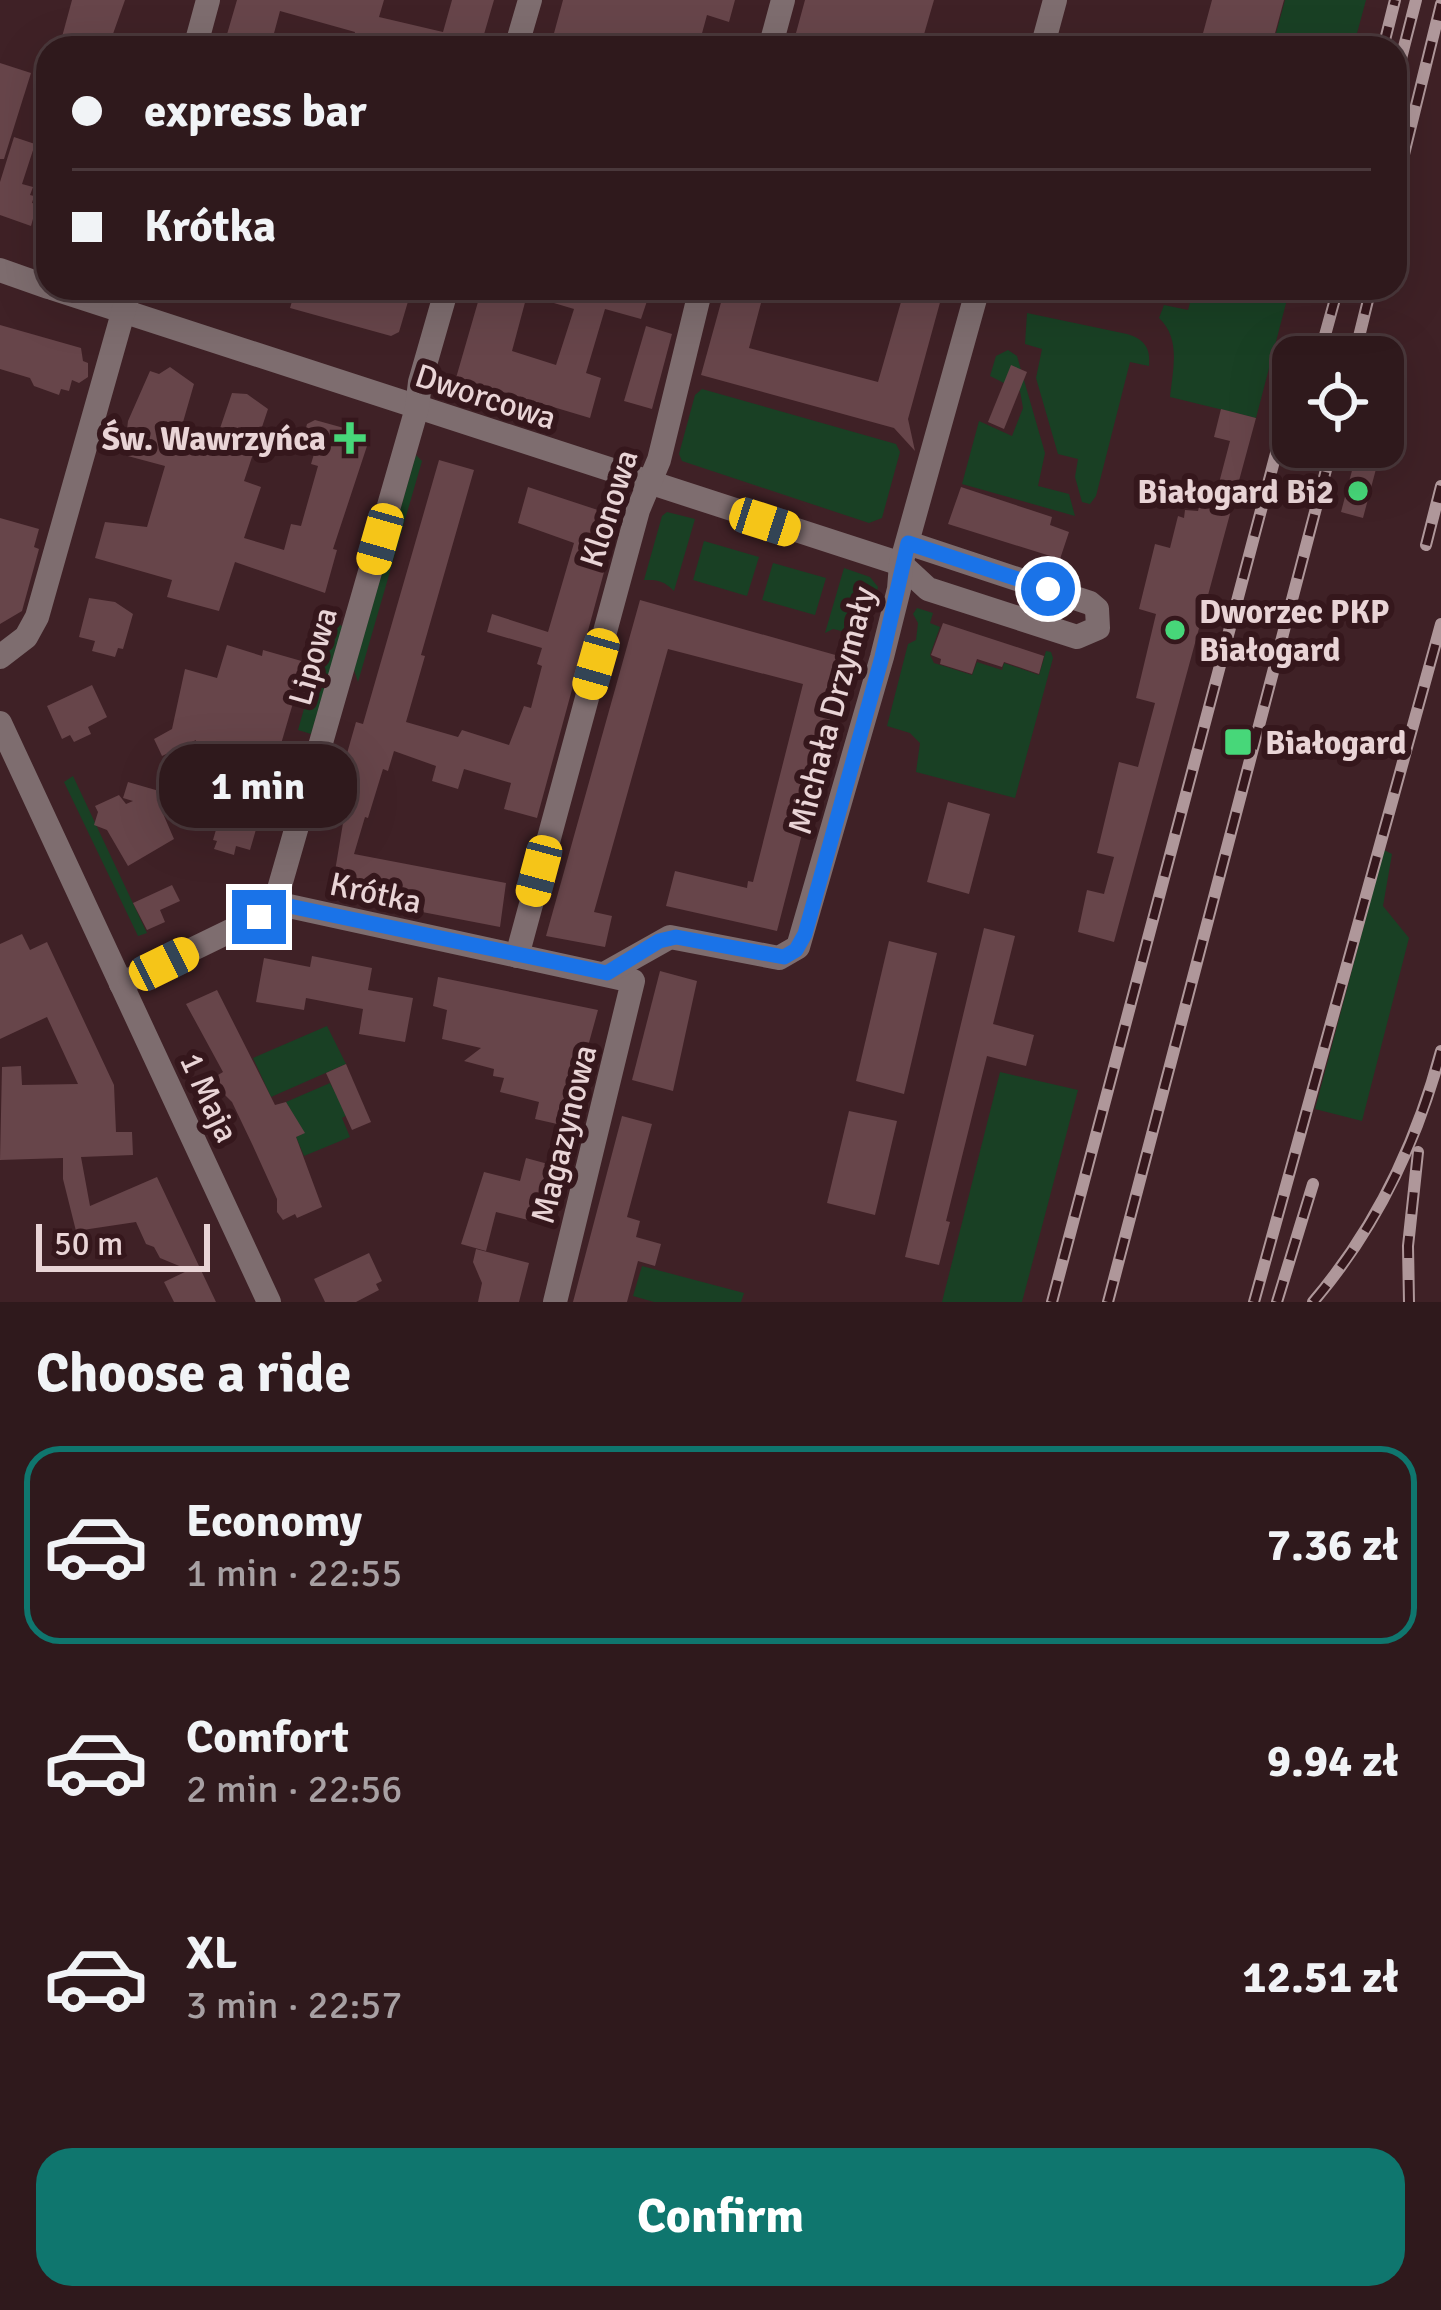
<!DOCTYPE html>
<meta charset="utf-8">
<style>
:root{--surface:#2f191c;--page:#3b2629;--text:#f1f3f6;--muted:#a7a0a3;--line:#4a383b;--accent:#0f766e}
body{margin:0;font-family:Signika,sans-serif;background:var(--page);color:var(--text);height:100vh;display:flex;flex-direction:column;font-size:45px;white-space:nowrap}
*{box-sizing:border-box;margin:0}
p{font-size:39px;color:var(--muted)}
.icon{flex:none;width:66px;height:66px;fill:none;stroke:currentColor;stroke-width:2;stroke-linecap:round;stroke-linejoin:round}
.map{position:relative;height:1302px;overflow:hidden}
.side{display:flex;flex-direction:column;background:var(--surface);flex:1}
.side>*{flex:none}
.top-card{position:absolute;left:36px;top:36px;width:1371px;height:264px;border-radius:36px;box-shadow:0 12px 48px #0002,0 0 0 3px var(--line);display:grid;align-content:center;height:264px;padding:0 36px;background:var(--surface)}
.controls{position:absolute;left:1272px;top:336px;display:grid;gap:24px}
.controls a{display:grid;place-items:center;width:132px;height:132px;border-radius:24px;background:var(--surface);box-shadow:0 12px 48px #0002,0 0 0 3px var(--line);font-size:60px}
.scale{position:absolute;left:36px;bottom:30px;width:174px;box-sizing:border-box;padding-left:12px;border:6px solid #e9d4d6;border-top:0;font-size:33px;line-height:42px;white-space:nowrap;color:#e9d4d6;-webkit-text-stroke:9px #35171c;paint-order:stroke}
.end{position:absolute;width:54px;height:54px;margin:-27px;border:15px solid #1a73e8;background:#fff;box-shadow:0 0 0 6px #fff}
.from{border-radius:50%}
.bubble{position:absolute;height:84px;border-radius:36px;background:var(--surface);box-shadow:0 12px 48px #0002,0 0 0 3px var(--line);font-size:39px;font-weight:700;line-height:84px;text-align:center}
.car{position:absolute;width:36px;height:72px;margin:-36px -18px;border-radius:15px;box-shadow:0 0 9px 3px #0007;background:linear-gradient(#f5c518 24%,#345 0 40%,#f5c518 0 76%,#345 0 86%,#f5c518 0)}
.top-card b{display:flex;align-items:center;gap:42px;height:114px;font-size:45px}
.top-card b+b{border-top:3px solid var(--line)}
.top-card i{width:30px;height:30px;background:var(--text)}
ul{padding:0;list-style:none}
li{display:flex;align-items:center;gap:36px;height:198px;margin:0 24px 18px;padding:0 12px;border:6px solid transparent;border-radius:36px}
li div{flex:1}
li b{display:block;font-size:45px}
li em{font-style:normal;font-weight:700}
li.selected{border-color:var(--accent)}
li>.icon{width:108px;height:108px;stroke-width:1.5}
h2{padding:0 36px;font-size:54px;line-height:144px}
.cta{display:flex;gap:24px;margin-top:auto;padding:24px 36px}
.cta a{flex:1;height:138px;border-radius:36px;background:var(--accent);color:#fff;font-size:48px;font-weight:700;line-height:138px;text-align:center}
.map>svg:first-child{display:block}
.green{fill:#194024}
.building{fill:#67454a;fill-rule:evenodd}
.lines{fill:none;stroke-linecap:round;stroke-linejoin:round}
.minor{stroke:#7e6d6f;stroke-width:24}
.tertiary{stroke:#7e6d6f;stroke-width:24}
.rail-casing{stroke:#af979a;stroke-width:12}
.rail{stroke:#35171c;stroke-width:8;stroke-dasharray:22;stroke-linecap:butt}
.route{stroke:#1a73e8;stroke-width:15}
.poi-dot{fill:#47d779;stroke:#35171c;stroke-width:4.5}
.labels{text-anchor:middle;stroke-width:12;stroke-linejoin:round;paint-order:stroke}
.street-label{font-size:33px;fill:#e9d4d6;stroke:#35171c}
.poi-label{font-size:33px;font-weight:bold;fill:#e9d4d6;stroke:#35171c;text-anchor:end}
</style>
<div class="map">
<svg width="1441" height="1302" viewBox="0 0 1441 1302">
<rect width="100%" height="100%" fill="#3f2126"/>
<g class="green">
<polygon points="1285,0 1366,0 1353,48 1272,48"/>
<path d="M1194,288H1290L1256,418L1170,397C1173,367 1181,339 1159,318L1164,305L1188,310Z"/>
<path d="M1027,313L1127,334C1144,339 1151,348 1149,366L1130,362L1096,496L1090,504L1082,502L1075,477L1078,459L1058,454L1036,378L1042,349L1025,344Z"/>
<polygon points="1008,350 1017,356 1045,453 1038,486 1069,494 1075,516 962,484 979,421 1012,436 1023,408 1020,391 990,376 996,356"/>
<polygon points="702,389 896,444 900,452 882,518 869,523 682,461 679,454 695,395"/>
<polygon points="416,455 422,461 358,682 354,670"/>
<path d="M667,512L695,519L674,591C663,580 657,580 644,580L662,516Z"/>
<polygon points="704,541 759,557 747,596 693,580"/>
<polygon points="773,563 826,578 815,615 762,600"/>
<polygon points="844,568 870,577 878,587 864,644 850,640 846,632 833,629 825,633"/>
<polygon points="917,608 933,613 930,623 940,627 930,655 934,663 972,675 977,662 1002,670 1004,663 1039,675 1046,651 1051,652 1053,658 1015,798 916,772 920,743 910,733 887,726 908,644 916,640 918,623 913,614"/>
<polygon points="330,617 343,627 311,734 298,730"/>
<polygon points="73,776 147,933 138,936 64,782"/>
<polygon points="1384,850 1392,854 1383,906 1409,938 1362,1121 1315,1109"/>
<polygon points="327,1026 346,1064 271,1097 253,1058"/>
<polygon points="1000,1072 1078,1090 1022,1302 942,1302"/>
<polygon points="330,1083 347,1115 342,1118 350,1137 304,1156 296,1137 304,1133 286,1102"/>
<polygon points="642,1266 744,1293 741,1302 654,1302 633,1296"/>
</g>
<g class="building">
<polygon points="72,0 125,0 108,48 59,48"/>
<polygon points="237,0 384,0 379,17 443,32 452,0 494,0 480,48 351,48 355,32 280,11 270,48 223,48"/>
<polygon points="563,0 735,0 729,22 707,15 698,48 622,48 590,39 588,48 550,48"/>
<polygon points="805,0 934,0 920,48 808,48 793,44"/>
<polygon points="1212,0 1284,0 1271,48 1199,48"/>
<polygon points="0,63 31,73 4,159 0,159"/>
<polygon points="14,137 35,144 22,184 33,187 30,195 34,196 32,203 37,204 31,226 0,215 0,182"/>
<polygon points="296,288 318,288 362,301 366,288 412,288 399,332 391,336 290,308"/>
<path d="M482,288H638L650,292L641,319L605,309L586,373L601,378L590,418L456,378ZM527,295L574,309L556,365L512,351Z"/>
<polygon points="725,288 765,288 749,348 878,382 905,288 944,288 908,419 915,451 894,428 701,375"/>
<polygon points="0,325 81,348 83,361 88,363 88,377 79,383 72,380 69,391 61,389 59,395 34,386 30,378 0,369"/>
<polygon points="646,326 672,334 652,409 624,401"/>
<polygon points="1011,365 1027,372 1004,429 988,422"/>
<polygon points="170,367 194,384 179,436 214,446 232,393 247,394 268,409 244,481 261,487 244,538 284,550 291,524 301,526 318,466 311,464 314,454 300,451 307,424 315,420 362,433 368,443 333,549 337,550 325,593 235,562 219,611 167,597 172,580 95,558 105,522 147,527 165,466 124,455 128,421 150,371 159,374"/>
<polygon points="1221,409 1256,418 1114,942 1078,932 1087,890 1104,894 1114,857 1097,853 1119,762 1138,767 1155,703 1136,698 1156,614 1139,609 1155,544 1170,548 1178,516 1184,518 1185,510 1198,511 1201,499 1214,502 1230,441 1214,437"/>
<polygon points="439,460 474,470 421,655 425,656 406,722 458,737 462,730 509,745 524,706 531,708 542,666 537,664 542,648 487,632 492,614 548,632 574,543 518,523 528,487 619,517 537,818 504,809 511,783 464,769 458,789 432,781 436,766 394,751 388,771 383,769 368,818 365,817 354,854 506,883 500,927 339,896 344,873 335,871 344,817 330,813 356,722 363,724"/>
<polygon points="1354,463 1376,469 1363,518 1341,512"/>
<polygon points="961,487 1052,517 1050,525 1069,532 1060,559 948,524"/>
<polygon points="0,518 39,529 34,547 39,549 22,611 0,624"/>
<polygon points="89,598 115,602 133,614 123,649 118,648 115,657 92,651 95,641 79,637"/>
<polygon points="640,600 846,658 842,693 837,693 822,751 827,753 823,770 819,768 777,931 666,906 675,871 747,888 748,881 753,882 803,684 668,649 594,912 612,916 605,947 546,936"/>
<polygon points="943,623 1044,656 1039,674 1004,662 1002,667 977,659 972,674 940,664 941,659 931,655"/>
<polygon points="227,645 262,656 263,650 305,662 250,850 236,846 234,855 214,849 217,841 213,840 220,816 206,823 161,809 174,839 128,866 107,830 94,825 98,812 95,806 119,795 126,804 133,801 123,798 128,782 180,797 196,740 162,756 154,739 172,729 185,669 217,678"/>
<polygon points="92,685 107,717 88,727 91,734 74,742 70,735 62,739 47,706"/>
<polygon points="948,802 990,814 969,894 927,882"/>
<polygon points="172,885 180,901 160,910 165,922 147,930 133,903"/>
<polygon points="984,928 1015,936 993,1024 1034,1035 1026,1066 987,1056 946,1221 950,1222 939,1265 905,1257"/>
<polygon points="22,934 30,950 47,942 114,1085 116,1132 132,1132 133,1155 81,1157 90,1206 157,1177 216,1302 174,1302 164,1282 189,1270 160,1258 154,1247 146,1244 136,1222 76,1231 63,1179 63,1158 0,1160 2,1067 21,1066 22,1085 78,1084 47,1017 0,1039 0,944"/>
<polygon points="889,941 937,953 904,1094 856,1081"/>
<polygon points="312,956 372,968 368,990 413,998 405,1042 359,1034 363,1009 306,998 304,1010 256,1002 264,958 310,967"/>
<polygon points="660,971 697,981 673,1091 632,1080"/>
<polygon points="438,977 598,1010 566,1126 535,1119 539,1102 500,1092 504,1078 493,1076 494,1069 464,1061 481,1048 442,1039 447,1010 433,1006"/>
<polygon points="217,990 275,1105 286,1102 305,1133 296,1137 322,1207 297,1218 295,1214 283,1220 277,1212 277,1199 253,1146 232,1102 222,1092 218,1075 223,1072 186,1004"/>
<polygon points="346,1064 371,1122 352,1130 326,1073"/>
<polygon points="849,1111 897,1121 875,1215 827,1203"/>
<polygon points="622,1116 652,1124 627,1217 640,1221 636,1237 661,1244 655,1266 638,1261 627,1302 573,1302"/>
<polygon points="526,1158 548,1164 546,1174 553,1176 540,1223 496,1212 486,1251 461,1244 484,1172 520,1181"/>
<polygon points="476,1249 529,1263 519,1302 478,1302 482,1283 473,1262"/>
<polygon points="369,1253 382,1281 376,1284 379,1290 356,1302 325,1302 314,1279"/>
</g>
<g class="lines">
<g class="minor">
<polyline points="195,48 208,0"/>
<polyline points="516,48 530,0"/>
<polyline points="770,48 783,0"/>
<polyline points="1042,48 1055,0"/>
<polyline points="0,270 48,287"/>
<polyline points="52,288 901,564"/>
<polyline points="901,564 928,589 1077,637 1098,628 1097,609 1090,603 908,543"/>
<polyline points="0,657 26,637 37,617 130,288"/>
<polyline points="275,903 633,981 555,1302"/>
<polyline points="275,903 417,408 420,382 447,288"/>
<polyline points="517,956 638,510 659,460 701,288"/>
<polyline points="606,973 670,937 779,958 798,947 882,657 899,589 901,564 978,288"/>
<polyline points="121,984 259,917 275,903"/>
</g>
<polyline class="tertiary" points="0,723 269,1302"/>
<g class="rail-casing">
<g id="rail">
<polyline points="1383,48 1395,0"/>
<polyline points="1395,82 1416,0"/>
<polyline points="1395,191 1441,4"/>
<polyline points="1319,357 1338,288"/>
<polyline points="1354,357 1371,288"/>
<polyline points="1426,545 1441,486"/>
<polyline points="1052,1302 1293,389"/>
<polyline points="1108,1302 1332,447"/>
<polyline points="1254,1302 1441,624"/>
<polyline points="1277,1302 1313,1184"/>
<path d="M1313,1302C1376,1228 1416,1145 1441,1051"/>
<polyline points="1409,1302 1408,1246 1418,1152"/>
</g>
</g>
<use href="#rail" class="rail"/>
</g>
<g class="lines">
<polyline class="route" points="259,917 275,903 607,973 659,941 676,937 784,957 796,950 805,934 882,657 908,543 1048,589"/>
</g>
<g class="poi-dot">
<path d="M344 420h12v12h12v12h-12v12h-12v-12h-12v-12h12z"/>
<circle cx="1358" cy="491" r="12"/>
<circle cx="1175" cy="630" r="12"/>
<rect x="1223" y="727" width="30" height="30" rx="6"/>
</g>
<g class="labels">
<g class="street-label">
<text transform="translate(486 396) rotate(18)" y="12">Dworcowa</text>
<text transform="translate(608 508) rotate(-72)" y="12">Klonowa</text>
<text transform="translate(312 656) rotate(-74)" y="12">Lipowa</text>
<text transform="translate(831 710) rotate(-75)" y="12">Michała Drzymały</text>
<text transform="translate(376 892) rotate(12)" y="12">Krótka</text>
<text transform="translate(210 1097) rotate(65)" y="12">1 Maja</text>
<text transform="translate(563 1134) rotate(-76)" y="12">Magazynowa</text>
</g>
<g class="poi-label">
<text x="326" y="450">Św. Wawrzyńca</text>
<text x="1334" y="503">Białogard Bi2</text>
<text x="1199" y="623" text-anchor="start">Dworzec PKP<tspan x="1199" dy="38">Białogard</tspan></text>
<text x="1265" y="754" text-anchor="start">Białogard</text>
</g>
</g>
</svg>
<div class="controls">
<a><svg class="icon" aria-label="locate" viewBox="0 0 24 24"><circle cx="12" cy="12" r="6"/><path d="M12 2v4M12 18v4M2 12h4M18 12h4"/></svg></a>
</div>
<div class="scale">50 m</div>
<i class="end from" style="left:1048px;top:589px"></i>
<i class="end" style="left:259px;top:917px"></i>
<div class="bubble" style="left:159px;top:744px;width:198px">1 min</div>
<i class="car" style="left:765px;top:522px;rotate:108deg"></i>
<i class="car" style="left:380px;top:539px;rotate:196deg"></i>
<i class="car" style="left:596px;top:664px;rotate:196deg"></i>
<i class="car" style="left:539px;top:871px;rotate:195deg"></i>
<i class="car" style="left:164px;top:964px;rotate:64deg"></i>
<div class="top-card">
<b><i class="from"></i>express bar</b>
<b><i></i>Krótka</b>
</div>
</div>
<section class="side">
<h2>Choose a ride</h2>
<ul>
<li class="selected"><svg class="icon" aria-label="car" viewBox="0 0 24 24"><path d="M5 17H2v-5l4-1 3-4h7l3 4 3 1v5h-3M9 17h6M6 11h13"/><circle cx="7" cy="17" r="2"/><circle cx="17" cy="17" r="2"/></svg><div><b>Economy</b><p>1 min · 22:55</p></div><em>7.36 zł</em></li>
<li><svg class="icon" aria-label="car" viewBox="0 0 24 24"><path d="M5 17H2v-5l4-1 3-4h7l3 4 3 1v5h-3M9 17h6M6 11h13"/><circle cx="7" cy="17" r="2"/><circle cx="17" cy="17" r="2"/></svg><div><b>Comfort</b><p>2 min · 22:56</p></div><em>9.94 zł</em></li>
<li><svg class="icon" aria-label="car" viewBox="0 0 24 24"><path d="M5 17H2v-5l4-1 3-4h7l3 4 3 1v5h-3M9 17h6M6 11h13"/><circle cx="7" cy="17" r="2"/><circle cx="17" cy="17" r="2"/></svg><div><b>XL</b><p>3 min · 22:57</p></div><em>12.51 zł</em></li>
</ul>
<div class="cta"><a>Confirm</a></div>
</section>
